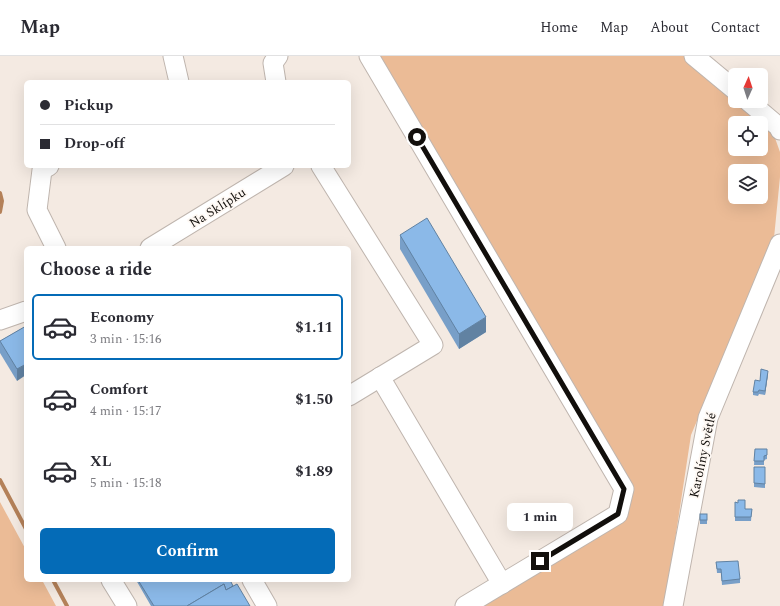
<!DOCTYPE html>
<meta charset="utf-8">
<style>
:root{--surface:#fff;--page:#f2f2f3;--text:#2b2b33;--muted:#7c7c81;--line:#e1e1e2;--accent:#046bb7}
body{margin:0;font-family:Spectral,serif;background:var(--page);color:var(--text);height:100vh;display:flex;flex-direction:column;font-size:15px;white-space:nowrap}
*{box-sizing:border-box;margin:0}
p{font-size:13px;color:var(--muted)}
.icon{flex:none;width:22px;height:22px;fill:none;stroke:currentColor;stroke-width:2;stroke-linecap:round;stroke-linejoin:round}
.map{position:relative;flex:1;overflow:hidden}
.panel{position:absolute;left:24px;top:190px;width:327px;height:336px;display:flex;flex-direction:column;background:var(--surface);border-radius:6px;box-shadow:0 4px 16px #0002}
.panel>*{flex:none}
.guide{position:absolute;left:24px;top:24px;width:327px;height:88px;border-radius:6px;box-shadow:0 4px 16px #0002;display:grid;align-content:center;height:88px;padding:0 16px;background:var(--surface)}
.needle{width:26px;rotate:3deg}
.controls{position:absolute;left:728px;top:12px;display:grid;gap:8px}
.controls a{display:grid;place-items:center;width:40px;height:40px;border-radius:6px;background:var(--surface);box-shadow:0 4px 16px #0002;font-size:20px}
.end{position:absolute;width:18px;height:18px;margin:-9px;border:5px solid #120f0c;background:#fff;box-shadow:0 0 0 2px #fff}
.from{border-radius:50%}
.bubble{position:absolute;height:28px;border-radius:6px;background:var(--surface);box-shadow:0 4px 16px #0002;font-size:13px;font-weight:700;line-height:28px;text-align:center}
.guide b{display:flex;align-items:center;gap:14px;height:38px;font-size:15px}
.guide b+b{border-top:1px solid var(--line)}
.guide i{width:10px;height:10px;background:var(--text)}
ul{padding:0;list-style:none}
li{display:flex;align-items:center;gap:12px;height:66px;margin:0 8px 6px;padding:0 8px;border:2px solid transparent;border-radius:6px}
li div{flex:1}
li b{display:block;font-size:15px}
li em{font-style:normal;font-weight:700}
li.selected{border-color:var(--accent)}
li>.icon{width:36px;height:36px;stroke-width:1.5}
h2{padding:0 16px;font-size:18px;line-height:48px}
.action{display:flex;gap:8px;margin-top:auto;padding:8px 16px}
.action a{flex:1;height:46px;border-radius:6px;background:var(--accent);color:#fff;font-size:16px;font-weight:700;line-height:46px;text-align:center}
header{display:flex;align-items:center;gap:24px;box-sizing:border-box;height:56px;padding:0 20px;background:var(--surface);border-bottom:1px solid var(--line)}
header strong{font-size:19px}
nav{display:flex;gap:22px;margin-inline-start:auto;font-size:14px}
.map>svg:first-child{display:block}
.green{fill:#ebbb96;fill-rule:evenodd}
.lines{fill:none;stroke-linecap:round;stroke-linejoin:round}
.stream{stroke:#b48159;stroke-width:4}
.minor-casing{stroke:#bfb5ae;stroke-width:21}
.minor{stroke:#fff;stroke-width:19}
.wall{fill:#789fc8}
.shaded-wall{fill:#6182a2}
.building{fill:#8bb9e8;stroke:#6182a2}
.route{stroke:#120f0c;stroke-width:5}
.labels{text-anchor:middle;stroke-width:3.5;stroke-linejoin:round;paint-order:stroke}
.street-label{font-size:13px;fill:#120f0c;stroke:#fef8f3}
</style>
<header>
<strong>Map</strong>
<nav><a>Home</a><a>Map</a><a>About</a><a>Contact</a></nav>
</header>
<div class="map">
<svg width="780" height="550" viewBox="0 0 780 550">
<rect width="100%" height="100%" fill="#f4eae2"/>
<g class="green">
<path d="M374,0H702L735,25V45L762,46L780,96V121L774,182L691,379L665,550H479L619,468L630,450L629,430ZM735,67H761V93H735ZM735,115H761V141H735Z"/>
<polygon points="0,446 26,494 26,524 42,524 56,550 0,550"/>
</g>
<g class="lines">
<g class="stream">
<polyline points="0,137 2,145 0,156"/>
<polyline points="0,424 26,473"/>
<polyline points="53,524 67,550"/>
</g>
<g class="minor-casing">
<g id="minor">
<polyline points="173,0 179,26"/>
<polyline points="369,0 624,433 618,458 465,550"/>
<polyline points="694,0 735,34"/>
<polyline points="276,26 273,7 278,0"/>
<polyline points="748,45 779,71 780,74"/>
<polyline points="49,110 42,114 37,154 56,192"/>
<polyline points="321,110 433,289 349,340"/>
<polyline points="150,192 284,110"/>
<polyline points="0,264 26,255"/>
<polyline points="380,321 502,528"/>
<polyline points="111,524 127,550"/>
<polyline points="252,524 267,550"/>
<polyline points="673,550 708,362 780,188"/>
</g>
</g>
<use href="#minor" class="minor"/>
</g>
<g class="wall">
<polygon points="400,179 486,276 459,293 400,193"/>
<polygon points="26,270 17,325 0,297 0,285"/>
<polygon points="768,318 765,339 759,338 758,340 753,339 753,336 760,325"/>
<polygon points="755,393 767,393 767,403 764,404 764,409 754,409"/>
<polygon points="754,411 765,411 765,432 754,431"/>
<polygon points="735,446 738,447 745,453 752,453 751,465 735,465"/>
<rect x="700" y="458" width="7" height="10"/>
<polygon points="716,506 740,523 740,527 722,529 721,517 717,517"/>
<polygon points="136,524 230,524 233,530 250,550 151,550"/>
</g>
<g class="shaded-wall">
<polygon points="486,261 486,276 459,293 459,278"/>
<polygon points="26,308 26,319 17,325 17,313"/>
<polygon points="768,315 768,318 765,339 765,335"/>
</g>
<g class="building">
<polygon points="427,162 486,261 459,278 400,179"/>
<polygon points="26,270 26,308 17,313 0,285"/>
<polygon points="761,313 768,315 765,335 759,334 758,336 753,336 755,324 760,325"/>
<polygon points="755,393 767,393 767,399 764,400 764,405 754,405"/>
<polygon points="754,411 765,411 765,428 754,427"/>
<polygon points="738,444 745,444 745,453 752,453 751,461 735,461 735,446 738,447"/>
<rect x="700" y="458" width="7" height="6"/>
<polygon points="738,505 740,523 722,525 721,513 717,513 716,506"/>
<polygon points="138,524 230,524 233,530 226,534 224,528 187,550 154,550"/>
<polygon points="224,528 226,534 237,528 250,550 187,550"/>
</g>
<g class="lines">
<polyline class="route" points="417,81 624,433 618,458 540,505"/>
</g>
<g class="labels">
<g class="street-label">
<text transform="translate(217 151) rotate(-32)" y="5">Na Sklípku</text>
<text transform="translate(702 399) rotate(-78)" y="5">Karolíny Světlé</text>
</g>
</g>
</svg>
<div class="controls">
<a><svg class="needle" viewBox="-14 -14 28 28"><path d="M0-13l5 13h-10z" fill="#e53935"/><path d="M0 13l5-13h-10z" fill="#7c7c81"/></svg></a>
<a><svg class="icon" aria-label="locate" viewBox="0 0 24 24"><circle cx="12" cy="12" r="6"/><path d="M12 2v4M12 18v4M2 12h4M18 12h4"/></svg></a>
<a><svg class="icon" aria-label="layers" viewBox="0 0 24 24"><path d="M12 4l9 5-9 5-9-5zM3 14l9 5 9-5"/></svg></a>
</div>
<i class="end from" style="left:417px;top:81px"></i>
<i class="end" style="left:540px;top:505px"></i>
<div class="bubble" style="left:507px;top:447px;width:66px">1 min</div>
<div class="guide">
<b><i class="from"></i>Pickup</b>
<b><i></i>Drop-off</b>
</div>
<section class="panel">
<h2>Choose a ride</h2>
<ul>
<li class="selected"><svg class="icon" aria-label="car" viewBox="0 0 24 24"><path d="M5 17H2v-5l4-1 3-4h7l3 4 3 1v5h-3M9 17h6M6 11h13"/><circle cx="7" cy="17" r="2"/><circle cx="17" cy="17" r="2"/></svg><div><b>Economy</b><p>3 min · 15:16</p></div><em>$1.11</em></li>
<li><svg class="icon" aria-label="car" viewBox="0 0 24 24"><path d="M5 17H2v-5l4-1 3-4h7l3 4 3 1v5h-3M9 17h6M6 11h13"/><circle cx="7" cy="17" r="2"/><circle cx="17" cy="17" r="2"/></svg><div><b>Comfort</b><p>4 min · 15:17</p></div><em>$1.50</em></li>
<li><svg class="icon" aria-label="car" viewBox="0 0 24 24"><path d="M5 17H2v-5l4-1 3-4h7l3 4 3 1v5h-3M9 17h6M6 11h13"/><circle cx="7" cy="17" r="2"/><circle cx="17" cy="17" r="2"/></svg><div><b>XL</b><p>5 min · 15:18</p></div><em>$1.89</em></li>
</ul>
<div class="action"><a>Confirm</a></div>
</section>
</div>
